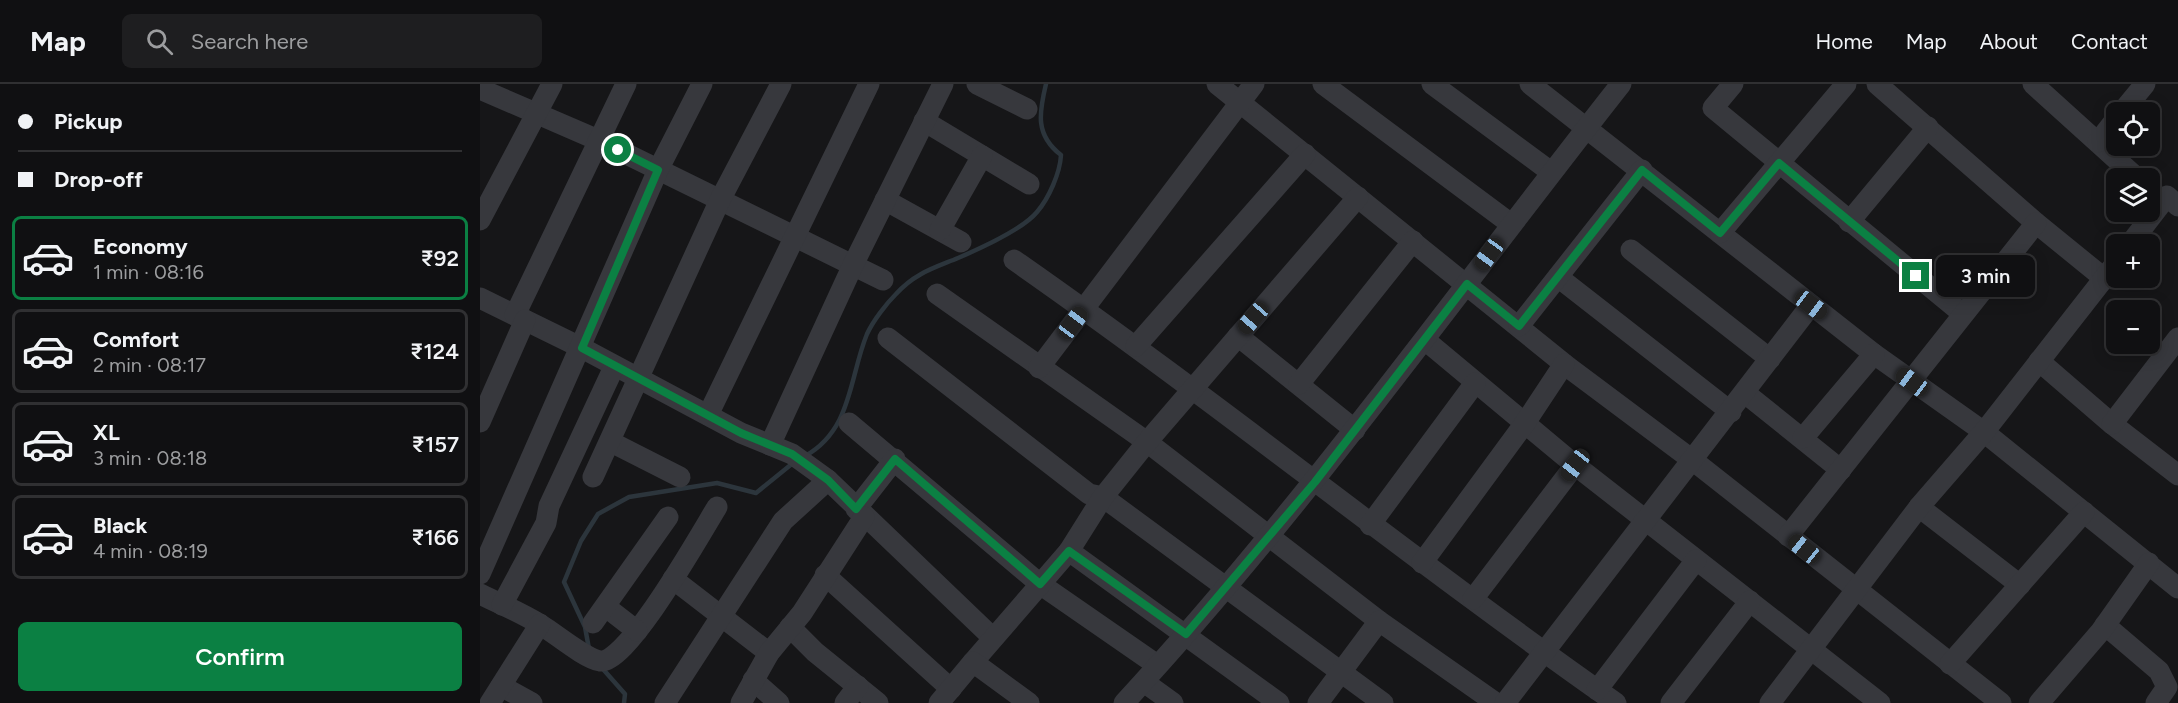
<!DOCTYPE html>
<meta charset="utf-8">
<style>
:root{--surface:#101012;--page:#1e1e20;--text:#f1f3f6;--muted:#9c9d9f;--line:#303032;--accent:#0b8043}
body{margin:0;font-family:Figtree,sans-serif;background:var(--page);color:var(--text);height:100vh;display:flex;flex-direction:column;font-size:22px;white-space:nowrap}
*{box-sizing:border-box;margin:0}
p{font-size:20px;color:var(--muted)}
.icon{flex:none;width:33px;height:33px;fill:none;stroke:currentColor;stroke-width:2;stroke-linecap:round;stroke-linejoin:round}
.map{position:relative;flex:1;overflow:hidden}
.drawer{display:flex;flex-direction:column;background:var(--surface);width:480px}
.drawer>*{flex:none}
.hud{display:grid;align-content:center;height:132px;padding:0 18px;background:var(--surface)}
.tools{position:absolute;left:1626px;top:18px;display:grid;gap:12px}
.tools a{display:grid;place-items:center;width:54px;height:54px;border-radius:9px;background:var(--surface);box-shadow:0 3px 15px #0003,0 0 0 2px var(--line);font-size:30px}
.end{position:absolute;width:27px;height:27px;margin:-14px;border:8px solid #0b8043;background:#fff;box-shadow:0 0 0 3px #fff}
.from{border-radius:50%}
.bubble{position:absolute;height:42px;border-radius:9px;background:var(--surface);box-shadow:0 3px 15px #0003,0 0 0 2px var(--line);font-size:20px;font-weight:600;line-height:42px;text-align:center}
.car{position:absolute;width:18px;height:36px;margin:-18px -9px;border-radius:8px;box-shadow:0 0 4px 2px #0007;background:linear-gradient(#222 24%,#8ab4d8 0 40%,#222 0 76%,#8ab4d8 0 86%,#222 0)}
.hud b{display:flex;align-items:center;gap:21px;height:57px;font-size:22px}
.hud b+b{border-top:2px solid var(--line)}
.hud i{width:15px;height:15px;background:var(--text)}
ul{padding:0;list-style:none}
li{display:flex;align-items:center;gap:18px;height:84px;margin:0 12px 9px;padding:0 6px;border:3px solid var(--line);border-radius:9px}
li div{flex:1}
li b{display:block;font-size:22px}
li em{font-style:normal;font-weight:600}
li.current{border-color:var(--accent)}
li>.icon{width:54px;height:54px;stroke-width:1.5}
.button{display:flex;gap:12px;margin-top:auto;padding:12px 18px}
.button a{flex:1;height:69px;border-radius:9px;background:var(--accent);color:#fff;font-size:24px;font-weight:600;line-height:69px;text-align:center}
header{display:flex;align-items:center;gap:36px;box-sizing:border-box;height:84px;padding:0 30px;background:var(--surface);border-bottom:2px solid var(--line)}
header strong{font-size:28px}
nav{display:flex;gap:33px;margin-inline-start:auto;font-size:21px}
.search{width:420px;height:54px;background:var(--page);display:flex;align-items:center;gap:15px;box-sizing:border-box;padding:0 21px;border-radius:9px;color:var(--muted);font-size:22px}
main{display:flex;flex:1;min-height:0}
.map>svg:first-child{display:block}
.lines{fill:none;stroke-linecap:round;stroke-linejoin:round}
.stream{stroke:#2c353c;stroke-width:4.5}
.minor{stroke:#37383d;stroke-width:21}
.route{stroke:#0b8043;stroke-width:8}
</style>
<header>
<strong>Map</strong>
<div class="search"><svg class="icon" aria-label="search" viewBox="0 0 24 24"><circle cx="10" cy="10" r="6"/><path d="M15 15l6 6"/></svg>Search here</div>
<nav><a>Home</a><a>Map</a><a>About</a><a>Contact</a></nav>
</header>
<main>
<section class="drawer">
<div class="hud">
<b><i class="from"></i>Pickup</b>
<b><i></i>Drop-off</b>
</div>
<ul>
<li class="current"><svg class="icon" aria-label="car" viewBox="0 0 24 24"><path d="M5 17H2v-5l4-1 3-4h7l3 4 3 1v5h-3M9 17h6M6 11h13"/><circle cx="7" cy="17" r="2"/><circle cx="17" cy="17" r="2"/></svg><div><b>Economy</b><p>1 min · 08:16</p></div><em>₹92</em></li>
<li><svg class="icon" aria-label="car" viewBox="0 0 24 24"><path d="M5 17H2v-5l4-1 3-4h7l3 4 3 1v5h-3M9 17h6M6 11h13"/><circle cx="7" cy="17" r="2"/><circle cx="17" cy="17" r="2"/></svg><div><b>Comfort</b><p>2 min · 08:17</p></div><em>₹124</em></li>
<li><svg class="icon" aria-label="car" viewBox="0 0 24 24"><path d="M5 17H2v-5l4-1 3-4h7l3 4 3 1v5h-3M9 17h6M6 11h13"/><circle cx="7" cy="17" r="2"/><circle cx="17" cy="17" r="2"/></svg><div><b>XL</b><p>3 min · 08:18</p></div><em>₹157</em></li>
<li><svg class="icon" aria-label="car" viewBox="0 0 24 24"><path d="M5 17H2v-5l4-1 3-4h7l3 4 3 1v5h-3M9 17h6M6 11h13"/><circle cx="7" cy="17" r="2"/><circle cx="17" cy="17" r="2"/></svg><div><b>Black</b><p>4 min · 08:19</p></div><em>₹166</em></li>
</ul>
<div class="button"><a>Confirm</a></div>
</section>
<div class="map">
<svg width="1698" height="619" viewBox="0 0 1698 619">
<rect width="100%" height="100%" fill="#161618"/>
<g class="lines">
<g class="stream">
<path d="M325,372C372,346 369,294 387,250C393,237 406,220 416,210C435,189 454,184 478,174C499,165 543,145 557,128C569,114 580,89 581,71C555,51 559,29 566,0"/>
<polyline points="109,565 105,543 84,498 101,457 118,430 149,413 237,399 276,409 313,379"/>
<polyline points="122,584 145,610 144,619"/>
</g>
<g class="minor">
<polyline points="497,0 547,25"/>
<polyline points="737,0 1088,283 1215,378 1521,619"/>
<polyline points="843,0 1031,140"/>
<polyline points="952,0 1071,88"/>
<polyline points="1050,0 1394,270 1504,348 1698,504"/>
<polyline points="1253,0 1233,24 1483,230"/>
<polyline points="1397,0 1556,139 1625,195"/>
<polyline points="1553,0 1657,94"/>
<polyline points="0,5 118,56 403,196"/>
<polyline points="1642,28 1665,0"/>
<polyline points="444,37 549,100"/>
<polyline points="1618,58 1636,35"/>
<polyline points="405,116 481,158"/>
<polyline points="0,136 72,0"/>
<polyline points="1369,138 1448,43"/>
<polyline points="460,146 502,72"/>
<polyline points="1240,149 1366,0"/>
<polyline points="1650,160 1687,112 1698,122"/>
<polyline points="1151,166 1290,275"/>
<path d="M534,176C739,319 932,476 1136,619"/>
<polyline points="1078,193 1251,328"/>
<polyline points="457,210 667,358 899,537"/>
<polyline points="0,214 102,264 261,349 312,370 348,396 513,554"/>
<polyline points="35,231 146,0"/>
<polyline points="1039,242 1162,86"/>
<polyline points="758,252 875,346"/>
<polyline points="408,254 609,410 623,413 903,619"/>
<polyline points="945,256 1095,381 1400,619"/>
<polyline points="656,262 825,70"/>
<polyline points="1559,277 1632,340 1698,391"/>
<polyline points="559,284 774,0"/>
<polyline points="819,300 933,157"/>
<polyline points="1265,309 1361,386"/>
<polyline points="228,331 389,0"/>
<polyline points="0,338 45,236"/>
<polyline points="369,339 560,500 677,581"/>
<polyline points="1632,340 1698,254"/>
<polyline points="1323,354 1394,270"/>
<polyline points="131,358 200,393"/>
<polyline points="290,361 373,181 463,0"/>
<polyline points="113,393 240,116 301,0"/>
<polyline points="1439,423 1540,501"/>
<polyline points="376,425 415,375"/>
<polyline points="890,441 995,299"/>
<polyline points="1308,452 1556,139"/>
<polyline points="589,467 799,619"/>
<polyline points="942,479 1045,339 1084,280"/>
<polyline points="0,490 178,86 222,0"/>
<polyline points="345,491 471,605"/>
<polyline points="193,495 289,569"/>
<path d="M0,510C20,520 42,529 61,541C76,550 104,574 120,577C147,581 221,449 237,423"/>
<polyline points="993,515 1095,381"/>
<polyline points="22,521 66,439 69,422 134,283"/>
<polyline points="126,523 157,547"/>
<polyline points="113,539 188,433"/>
<polyline points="1625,541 1679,587 1687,603 1676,619"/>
<polyline points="310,543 335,568 398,619"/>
<polyline points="493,578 589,467 623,413 667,358 878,113"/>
<polyline points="1470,580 1604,428"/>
<polyline points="273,596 299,619"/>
<polyline points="664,598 693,619"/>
<polyline points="21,602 52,619"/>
<polyline points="1117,606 1216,476"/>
<polyline points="10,619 60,540"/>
<polyline points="185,619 303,437 348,396"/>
<polyline points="261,619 289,569 322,529 384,433"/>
<polyline points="365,619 378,602"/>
<polyline points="459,619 493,578 549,619"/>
<path d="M644,619C824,424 977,208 1141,0"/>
<polyline points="838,619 899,537 1016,619"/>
<polyline points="1025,619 1331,221"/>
<polyline points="1191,619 1270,517"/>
<polyline points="1290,619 1439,423 1504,348 1636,179"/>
<polyline points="1559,619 1621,547 1669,479"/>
</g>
</g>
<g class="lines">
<polyline class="route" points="138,66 178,86 102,264 261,349 312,370 348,396 376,425 415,375 560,500 589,467 706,550 835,398 987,200 1039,242 1162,86 1240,149 1299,79 1436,192"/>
</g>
</svg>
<div class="tools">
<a><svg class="icon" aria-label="locate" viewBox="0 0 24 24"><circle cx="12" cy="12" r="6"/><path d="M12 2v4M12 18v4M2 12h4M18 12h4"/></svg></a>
<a><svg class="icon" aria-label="layers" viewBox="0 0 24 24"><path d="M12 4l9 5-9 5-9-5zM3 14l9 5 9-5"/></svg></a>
<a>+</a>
<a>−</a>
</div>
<i class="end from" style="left:138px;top:66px"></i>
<i class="end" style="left:1436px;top:192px"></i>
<div class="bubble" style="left:1456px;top:171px;width:99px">3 min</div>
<i class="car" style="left:1009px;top:170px;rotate:216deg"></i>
<i class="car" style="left:1331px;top:221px;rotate:127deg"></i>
<i class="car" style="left:773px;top:234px;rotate:221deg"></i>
<i class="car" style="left:593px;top:239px;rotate:37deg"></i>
<i class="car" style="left:1432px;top:298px;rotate:307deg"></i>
<i class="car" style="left:1095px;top:381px;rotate:218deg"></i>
<i class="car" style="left:1324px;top:465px;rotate:309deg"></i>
</div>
</main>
